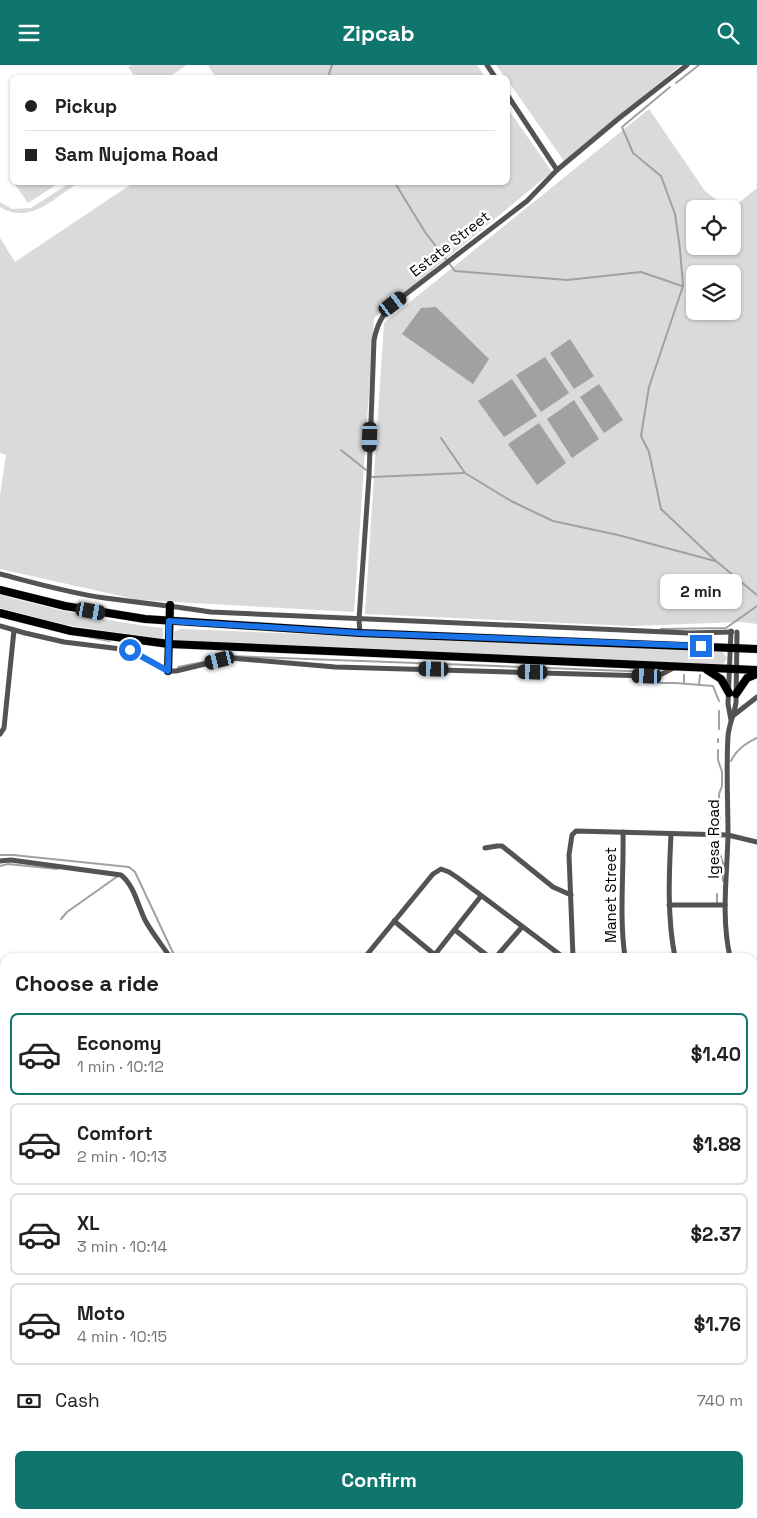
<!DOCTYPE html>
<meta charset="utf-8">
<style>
:root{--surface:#fff;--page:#f2f2f2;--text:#202124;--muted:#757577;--line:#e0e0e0;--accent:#0f766e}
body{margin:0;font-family:"Space Grotesk",sans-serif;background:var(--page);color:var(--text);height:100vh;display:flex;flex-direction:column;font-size:19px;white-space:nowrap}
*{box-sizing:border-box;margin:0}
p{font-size:16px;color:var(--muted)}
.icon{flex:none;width:28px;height:28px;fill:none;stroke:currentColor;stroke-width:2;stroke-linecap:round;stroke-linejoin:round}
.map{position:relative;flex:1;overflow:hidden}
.side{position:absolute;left:0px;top:888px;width:758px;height:566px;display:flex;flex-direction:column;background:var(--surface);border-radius:15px 15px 0 0;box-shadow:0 1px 4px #0004}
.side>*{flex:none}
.banner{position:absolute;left:10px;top:10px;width:500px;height:110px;border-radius:8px;box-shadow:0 1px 4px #0004;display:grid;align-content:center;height:110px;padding:0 15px;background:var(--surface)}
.fabs{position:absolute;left:686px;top:135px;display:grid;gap:10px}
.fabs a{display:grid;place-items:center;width:55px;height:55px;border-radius:8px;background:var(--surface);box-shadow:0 1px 4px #0004;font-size:25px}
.end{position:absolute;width:22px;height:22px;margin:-11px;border:6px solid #1a73e8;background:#fff;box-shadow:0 0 0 2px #fff}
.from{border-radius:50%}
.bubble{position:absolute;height:35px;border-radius:8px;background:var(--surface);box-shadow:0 1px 4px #0004;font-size:16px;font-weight:700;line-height:35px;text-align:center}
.car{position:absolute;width:15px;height:30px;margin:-15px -8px;border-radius:6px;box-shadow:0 0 4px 1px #0007;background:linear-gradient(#222 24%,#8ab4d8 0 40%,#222 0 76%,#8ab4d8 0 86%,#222 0)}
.banner b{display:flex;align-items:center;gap:18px;height:48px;font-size:19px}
.banner b+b{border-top:1px solid var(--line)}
.banner i{width:12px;height:12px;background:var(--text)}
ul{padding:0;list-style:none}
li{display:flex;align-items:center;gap:15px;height:82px;margin:0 10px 8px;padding:0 5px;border:2px solid var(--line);border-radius:8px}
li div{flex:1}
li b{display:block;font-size:19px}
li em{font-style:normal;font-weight:700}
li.current{border-color:var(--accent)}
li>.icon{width:45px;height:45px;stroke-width:1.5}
h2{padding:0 15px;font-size:22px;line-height:60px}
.pay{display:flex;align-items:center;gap:12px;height:55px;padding:0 15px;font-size:19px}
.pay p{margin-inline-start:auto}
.cta{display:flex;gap:10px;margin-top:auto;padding:10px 15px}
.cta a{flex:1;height:58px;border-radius:8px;background:var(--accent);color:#fff;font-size:20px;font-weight:700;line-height:58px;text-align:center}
header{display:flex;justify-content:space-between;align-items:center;height:65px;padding:0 15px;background:var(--accent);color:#fff;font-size:22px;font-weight:700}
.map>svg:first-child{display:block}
.green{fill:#dadada;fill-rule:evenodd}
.water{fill:#a1a1a1}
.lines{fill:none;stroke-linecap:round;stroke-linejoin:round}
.stream{stroke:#a1a1a1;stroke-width:2}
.primary-casing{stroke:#dbdbdb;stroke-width:9}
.minor{stroke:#535353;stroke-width:5}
.tertiary{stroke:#535353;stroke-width:6}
.secondary{stroke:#202020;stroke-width:7}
.primary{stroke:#000;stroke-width:8}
.route{stroke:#1a73e8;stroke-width:6}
.labels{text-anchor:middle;stroke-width:5;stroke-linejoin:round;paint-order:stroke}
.street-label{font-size:15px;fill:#000;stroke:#fff}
</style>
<header><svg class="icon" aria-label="menu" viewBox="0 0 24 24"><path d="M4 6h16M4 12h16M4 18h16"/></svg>Zipcab<svg class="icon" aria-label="search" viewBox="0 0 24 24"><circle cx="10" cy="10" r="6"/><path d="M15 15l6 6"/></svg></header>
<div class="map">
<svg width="757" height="1453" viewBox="0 0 757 1453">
<rect width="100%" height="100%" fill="#fff"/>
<g class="green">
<polygon points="132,0 187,0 169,12 135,12 128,2"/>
<polygon points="209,0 477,0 485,12 216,12 208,1"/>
<polygon points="496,0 681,0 564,96 508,16 508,12 505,12"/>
<polygon points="508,44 552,107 374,253 354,547 139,535 0,504 0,430 6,390 0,388 0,173 15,197 133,118 508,118"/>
<path d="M649,44L705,126L728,144H695V181H732V144H731L757,123V559L740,557L632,561L365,549L384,258ZM695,209H732V246H695Z"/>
<polygon points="14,118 59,118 28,138"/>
<path d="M70,118H78C53,134 30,160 0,142V137L12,144L31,143Z"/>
<path d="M0,530C54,544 107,557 163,563V574L66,560L0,543Z"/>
<polygon points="181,564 722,586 727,593 723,600 338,587 173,576 170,571 173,567"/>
</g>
<g class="water">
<polygon points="436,242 489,294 473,319 402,269 421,243"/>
<polygon points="570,274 594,311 574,324 550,288"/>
<polygon points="545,292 569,328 541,347 516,310"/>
<polygon points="512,314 537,351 504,372 478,336"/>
<polygon points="599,319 623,355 604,368 580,332"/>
<polygon points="574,335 599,374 572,393 547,354"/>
<polygon points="539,358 566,398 537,420 508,379"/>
</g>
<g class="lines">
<g class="stream">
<polyline points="328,12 332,0"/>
<polyline points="676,18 699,0"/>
<polyline points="670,22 622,62 633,88 661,111 675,149 680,184 683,221 649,322 641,371 649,387 661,444 716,496 757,530"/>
<polyline points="395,118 425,167 455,206 567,215 641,207 682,221"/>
<polyline points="441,373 465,408 511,436 553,456 618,470 715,496"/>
<polyline points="341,385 366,405"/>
<polyline points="372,412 464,408"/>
<polyline points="661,564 726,563 757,541"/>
<polyline points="88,572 110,576"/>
<polyline points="230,591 652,607"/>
<polyline points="178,602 208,596"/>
<polyline points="660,618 676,618 713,621 719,636"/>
<polyline points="684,619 684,610"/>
<polyline points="699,620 700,610"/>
<polyline points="719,646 719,664"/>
<polyline points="718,677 718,674"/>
<polyline points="718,685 718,695 722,707 722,721 719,729 720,766"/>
<path d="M731,696C737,684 745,679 757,673"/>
<polyline points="719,775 720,789 725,804"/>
<polyline points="0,790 13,790 129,802 135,807 175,892"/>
<polyline points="0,801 8,799 57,804"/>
<polyline points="722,807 723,816"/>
<polyline points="717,829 717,839"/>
<polyline points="61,854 67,847 118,811"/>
<polyline points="0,962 5,964"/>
<polyline points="0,973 5,974"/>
<polyline points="752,1254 757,1253"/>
<polyline points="373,1449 376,1453"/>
<polyline points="317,1452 323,1449"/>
</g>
<g class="primary-casing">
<g id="primary">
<polyline points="0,525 65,541 145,554 360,568 757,584"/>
<polyline points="0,548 71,566 169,579 757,605"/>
<polyline points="707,605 721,614 729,628"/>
<polyline points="168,606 170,540"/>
<polyline points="736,629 747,613 757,609"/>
</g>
</g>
<g class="minor">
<polyline points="487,0 495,12"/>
<polyline points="508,31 557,105"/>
<path d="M0,509C35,518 69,528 105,533C140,538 176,541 211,547L689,568L732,567"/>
<polyline points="0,561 25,568 64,577 129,585 168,606 176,606 230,593 335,602 648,611 662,609 675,602"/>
<polyline points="731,566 728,639 731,655"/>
<path d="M360,568L359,554L369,411L374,275C377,260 382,250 393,239L527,136L557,105L618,54L687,0"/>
<polyline points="734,650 757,632"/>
<polyline points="0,669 4,663 14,565"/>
<path d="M623,767C624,809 619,850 625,892"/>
<path d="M671,769C669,810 667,852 675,892"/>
<polyline points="485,783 497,781 502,781 553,822 571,830"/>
<path d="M0,796L11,795L121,810C134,820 138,841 145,855C152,868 162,880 170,892"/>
<polyline points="669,840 725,840"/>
<polyline points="394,856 435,890"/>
<polyline points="455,865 489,892"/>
<polyline points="365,892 433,809 441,804 449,807 458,813 563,892"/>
<polyline points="433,892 481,831"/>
<polyline points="496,892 522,862"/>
<polyline points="573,892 569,790 572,770 576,766 728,770 757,777"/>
<path d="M730,892C721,852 727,811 728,771C728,737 726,704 728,671C729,659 734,650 736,638L737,567"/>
<polyline points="752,946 757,953"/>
<polyline points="0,968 5,969"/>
<polyline points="752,1027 757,1025"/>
<polyline points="752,1080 754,1154"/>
<polyline points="0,1130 5,1126"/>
<polyline points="0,1138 5,1142"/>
<polyline points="0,1203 5,1199"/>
<polyline points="752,1211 757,1210"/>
<polyline points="0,1245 5,1252"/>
<polyline points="752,1257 757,1256"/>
<polyline points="752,1302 757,1301"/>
<polyline points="752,1439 757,1439"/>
<polyline points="272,1449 273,1453"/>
<polyline points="453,1449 456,1453"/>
<polyline points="513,1449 517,1453"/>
<polyline points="573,1449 577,1453"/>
<polyline points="639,1449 643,1453"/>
<polyline points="701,1449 704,1453"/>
<polyline points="188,1453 188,1449"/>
<polyline points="537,1453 542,1449"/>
</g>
<polyline class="tertiary" points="380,1449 384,1453"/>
<g class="secondary">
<polyline points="752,1154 757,1154"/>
<polyline points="752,1162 757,1162"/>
<polyline points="0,1442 5,1442"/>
<polyline points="0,1449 33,1453"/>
<polyline points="54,1449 85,1453"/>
<polyline points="283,1453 296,1449"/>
<polyline points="307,1453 316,1449"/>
</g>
<use href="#primary" class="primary"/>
</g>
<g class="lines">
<polyline class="route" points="130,585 168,606 169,556 360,568 701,581"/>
</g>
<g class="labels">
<g class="street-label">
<text transform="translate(450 179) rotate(-38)" y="5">Estate Street</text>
<text transform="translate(714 774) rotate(-90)" y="5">Igesa Road</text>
<text transform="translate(611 830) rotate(-90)" y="5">Manet Street</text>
</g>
</g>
</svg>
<div class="fabs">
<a><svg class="icon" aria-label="locate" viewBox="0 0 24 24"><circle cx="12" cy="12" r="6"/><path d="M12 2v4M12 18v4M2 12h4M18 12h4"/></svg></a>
<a><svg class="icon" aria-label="layers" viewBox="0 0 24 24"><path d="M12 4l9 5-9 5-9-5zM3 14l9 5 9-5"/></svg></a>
</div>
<i class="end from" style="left:130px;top:585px"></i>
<i class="end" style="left:701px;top:581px"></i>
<div class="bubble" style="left:660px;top:509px;width:82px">2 min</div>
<i class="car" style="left:393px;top:239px;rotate:53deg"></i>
<i class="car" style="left:370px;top:372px;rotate:182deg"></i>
<i class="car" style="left:91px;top:546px;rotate:100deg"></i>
<i class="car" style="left:220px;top:595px;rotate:256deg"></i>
<i class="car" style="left:434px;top:604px;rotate:271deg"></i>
<i class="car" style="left:533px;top:607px;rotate:271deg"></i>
<i class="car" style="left:647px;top:611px;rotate:272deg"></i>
<div class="banner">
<b><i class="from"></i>Pickup</b>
<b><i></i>Sam Nujoma Road</b>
</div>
<section class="side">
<h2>Choose a ride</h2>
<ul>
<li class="current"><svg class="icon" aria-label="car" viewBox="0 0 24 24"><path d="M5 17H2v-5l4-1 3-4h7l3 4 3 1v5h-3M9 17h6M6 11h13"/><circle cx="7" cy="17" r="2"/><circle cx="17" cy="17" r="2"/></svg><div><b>Economy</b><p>1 min · 10:12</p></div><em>$1.40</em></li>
<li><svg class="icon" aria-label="car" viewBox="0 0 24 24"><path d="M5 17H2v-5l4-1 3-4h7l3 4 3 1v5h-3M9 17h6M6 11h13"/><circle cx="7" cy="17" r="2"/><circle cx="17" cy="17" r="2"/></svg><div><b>Comfort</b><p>2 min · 10:13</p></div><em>$1.88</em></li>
<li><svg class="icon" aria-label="car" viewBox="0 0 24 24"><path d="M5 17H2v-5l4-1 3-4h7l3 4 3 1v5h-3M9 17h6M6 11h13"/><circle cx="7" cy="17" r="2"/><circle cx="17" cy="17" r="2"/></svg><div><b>XL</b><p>3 min · 10:14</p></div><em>$2.37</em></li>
<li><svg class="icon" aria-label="car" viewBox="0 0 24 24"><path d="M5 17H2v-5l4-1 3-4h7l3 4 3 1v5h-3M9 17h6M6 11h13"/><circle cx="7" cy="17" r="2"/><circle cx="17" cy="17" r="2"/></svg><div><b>Moto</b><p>4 min · 10:15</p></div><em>$1.76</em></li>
</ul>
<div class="pay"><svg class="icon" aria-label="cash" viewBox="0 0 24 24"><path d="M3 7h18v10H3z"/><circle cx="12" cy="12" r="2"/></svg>Cash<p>740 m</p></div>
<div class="cta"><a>Confirm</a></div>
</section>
</div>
